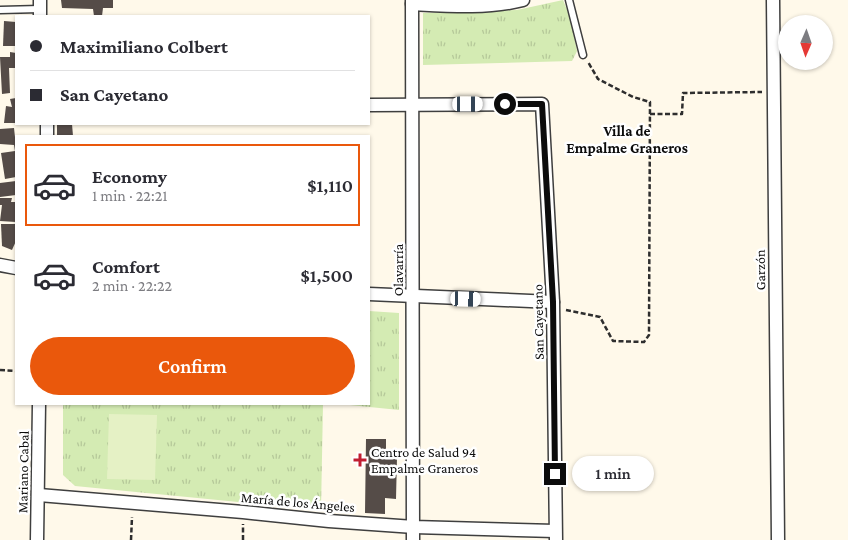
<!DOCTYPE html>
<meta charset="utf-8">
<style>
:root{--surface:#fff;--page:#f7f7f7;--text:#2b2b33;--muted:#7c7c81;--line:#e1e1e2;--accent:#ea580c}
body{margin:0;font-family:"Crimson Pro",serif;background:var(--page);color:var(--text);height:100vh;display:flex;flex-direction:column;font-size:19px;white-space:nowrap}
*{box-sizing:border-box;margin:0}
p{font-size:16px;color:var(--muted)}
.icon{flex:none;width:28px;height:28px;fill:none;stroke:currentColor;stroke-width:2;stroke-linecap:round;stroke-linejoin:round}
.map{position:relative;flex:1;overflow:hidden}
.side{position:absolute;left:15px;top:135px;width:355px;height:270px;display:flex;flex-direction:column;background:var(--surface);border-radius:0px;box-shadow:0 1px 4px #0004}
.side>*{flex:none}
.top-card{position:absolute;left:15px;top:15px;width:355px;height:110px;border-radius:0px;box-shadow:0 1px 4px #0004;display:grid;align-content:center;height:110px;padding:0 15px;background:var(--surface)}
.needle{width:32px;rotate:182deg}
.fabs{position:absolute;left:778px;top:15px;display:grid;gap:10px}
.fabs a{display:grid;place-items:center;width:55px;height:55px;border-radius:50%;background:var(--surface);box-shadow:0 1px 4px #0004;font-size:25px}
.end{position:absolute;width:22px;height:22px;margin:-11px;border:6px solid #0c0c0c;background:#fff;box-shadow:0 0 0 2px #fff}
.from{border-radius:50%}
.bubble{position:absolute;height:35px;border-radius:18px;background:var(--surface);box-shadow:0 1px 4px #0004;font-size:16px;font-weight:600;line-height:35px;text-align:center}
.car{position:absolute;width:15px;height:30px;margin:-15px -8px;border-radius:6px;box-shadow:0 0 4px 1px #0007;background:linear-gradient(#fff 24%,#345 0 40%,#fff 0 76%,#345 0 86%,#fff 0)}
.top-card b{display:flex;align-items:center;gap:18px;height:48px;font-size:19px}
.top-card b+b{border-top:1px solid var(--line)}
.top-card i{width:12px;height:12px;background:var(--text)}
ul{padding:9px 0 0;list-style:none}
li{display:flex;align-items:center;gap:15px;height:82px;margin:0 10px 8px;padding:0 5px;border:2px solid transparent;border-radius:0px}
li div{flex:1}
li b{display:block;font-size:19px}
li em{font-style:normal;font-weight:600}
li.selected{border-color:var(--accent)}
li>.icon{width:45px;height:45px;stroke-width:1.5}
.cta{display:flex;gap:10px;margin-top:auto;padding:10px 15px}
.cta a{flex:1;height:58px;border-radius:30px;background:var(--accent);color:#fff;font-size:20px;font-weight:600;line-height:58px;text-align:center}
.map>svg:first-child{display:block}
.grass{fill:url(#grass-tufts)}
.pitch{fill:#e5f1c5}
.building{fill:#554c48}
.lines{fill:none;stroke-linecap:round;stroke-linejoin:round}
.lane-casing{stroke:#3f3f3f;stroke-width:9}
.street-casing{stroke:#3f3f3f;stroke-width:15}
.path{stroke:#2e2e2e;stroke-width:2.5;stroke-dasharray:5 2.5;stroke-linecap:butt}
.lane{stroke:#fff;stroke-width:6}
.street{stroke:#fff;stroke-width:12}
.route{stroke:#0c0c0c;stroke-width:6}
.poi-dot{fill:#c11e31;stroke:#fff;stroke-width:2}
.labels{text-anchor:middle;stroke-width:5;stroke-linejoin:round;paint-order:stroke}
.street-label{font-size:14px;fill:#0c0c0c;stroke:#fff}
.poi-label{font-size:14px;fill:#0c0c0c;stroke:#fff;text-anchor:start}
.neighbourhood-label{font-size:15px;font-weight:bold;fill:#0c0c0c;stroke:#fff}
</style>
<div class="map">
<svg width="848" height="540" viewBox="0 0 848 540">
<defs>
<pattern id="grass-tufts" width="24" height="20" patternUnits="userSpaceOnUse" patternTransform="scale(1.25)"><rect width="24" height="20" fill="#d4ebb3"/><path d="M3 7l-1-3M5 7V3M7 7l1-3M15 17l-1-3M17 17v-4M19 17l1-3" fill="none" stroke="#b5c899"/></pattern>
</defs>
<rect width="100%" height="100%" fill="#fff9ea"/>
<g class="grass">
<polygon points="563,0 570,17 577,51 572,61 423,65 423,13 517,10"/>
<polygon points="369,311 399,313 399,410 340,404 369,404"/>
<polygon points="63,404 323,404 321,510 75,486 63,475"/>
</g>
<polygon class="pitch" points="109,414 157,415 155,480 107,479"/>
<g class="building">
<polygon points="61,0 113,0 113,8 103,8 102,16 94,16 93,9 62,8"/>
<polygon points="4,21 16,22 16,46 3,46"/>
<polygon points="10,52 16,53 16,68 9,68 10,93 2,94 0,57 10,57"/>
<polygon points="16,98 16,123 4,123 6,106 12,107 10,99"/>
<polygon points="57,124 72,124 73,136 57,136"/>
<polygon points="14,128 15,137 16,137 16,177 5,179 1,153 15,151 14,145 0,144 0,129"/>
<polygon points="16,181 16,195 0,197 0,183"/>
<polygon points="0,198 12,198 11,202 16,202 16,222 0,221 2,205 0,205"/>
<polygon points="1,224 16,224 16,241 12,250 2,246"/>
<polygon points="366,439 386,439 386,456 397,457 396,499 385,498 385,514 365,513"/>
</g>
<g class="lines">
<g class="lane-casing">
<g id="lane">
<polyline points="569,0 583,55"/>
<polyline points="0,10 40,9"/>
</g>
</g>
<g class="street-casing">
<g id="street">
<polyline points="40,0 40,16"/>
<polyline points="412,0 413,540"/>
<polyline points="773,0 778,540"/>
<path d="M412,4C449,6 487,9 523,0"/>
<polyline points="369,105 542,104 553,302 556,540"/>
<polyline points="47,136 47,124"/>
<polyline points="0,265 16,268"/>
<polyline points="369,294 553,302"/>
<polyline points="39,495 243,512 329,521 414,527 555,531"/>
<polyline points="37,540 39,404"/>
</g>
</g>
<g class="path">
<polyline points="650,114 682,114 683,93 762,92"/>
<polyline points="566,310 600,317 613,341 644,342 649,335 650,102 633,97 598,79 588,62"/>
<polyline points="0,370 16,371"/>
<polyline points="131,540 132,517"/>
<polyline points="243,540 243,524"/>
</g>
<use href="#lane" class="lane"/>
<use href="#street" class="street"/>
</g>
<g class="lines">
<polyline class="route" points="505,104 542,104 553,302 555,474"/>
</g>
<path class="poi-dot" d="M357.5 452.5h5v5h5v5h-5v5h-5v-5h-5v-5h5z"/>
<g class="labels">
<g class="street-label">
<text transform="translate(398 270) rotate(-90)" y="5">Olavarría</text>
<text transform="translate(760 270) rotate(-91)" y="5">Garzón</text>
<text transform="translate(538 322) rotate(-91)" y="5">San Cayetano</text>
<text transform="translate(23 472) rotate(-89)" y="5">Mariano Cabal</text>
<text transform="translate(298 502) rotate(5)" y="5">María de los Ángeles</text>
</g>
<g class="poi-label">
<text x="371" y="457">Centro de Salud 94<tspan x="371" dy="16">Empalme Graneros</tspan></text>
</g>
<g class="neighbourhood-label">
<text x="627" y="136">Villa de<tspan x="627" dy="17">Empalme Graneros</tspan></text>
</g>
</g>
</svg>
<div class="fabs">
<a><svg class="needle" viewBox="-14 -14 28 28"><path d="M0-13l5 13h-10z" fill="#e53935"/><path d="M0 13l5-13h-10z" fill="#7c7c81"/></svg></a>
</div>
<i class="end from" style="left:505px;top:104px"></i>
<i class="end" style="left:555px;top:474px"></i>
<div class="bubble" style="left:572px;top:456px;width:82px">1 min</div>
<i class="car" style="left:468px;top:104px;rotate:90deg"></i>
<i class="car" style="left:466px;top:299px;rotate:92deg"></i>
<div class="top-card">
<b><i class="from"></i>Maximiliano Colbert</b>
<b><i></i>San Cayetano</b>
</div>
<section class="side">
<ul>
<li class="selected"><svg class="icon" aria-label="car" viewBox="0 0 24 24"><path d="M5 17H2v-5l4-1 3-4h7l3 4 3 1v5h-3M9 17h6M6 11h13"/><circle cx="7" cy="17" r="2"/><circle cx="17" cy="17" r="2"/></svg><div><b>Economy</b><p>1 min · 22:21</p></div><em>$1,110</em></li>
<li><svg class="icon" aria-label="car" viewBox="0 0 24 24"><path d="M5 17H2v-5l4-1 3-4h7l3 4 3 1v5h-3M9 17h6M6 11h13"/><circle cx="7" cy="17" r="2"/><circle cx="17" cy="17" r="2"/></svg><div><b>Comfort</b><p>2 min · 22:22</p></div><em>$1,500</em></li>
</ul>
<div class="cta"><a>Confirm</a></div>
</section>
</div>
